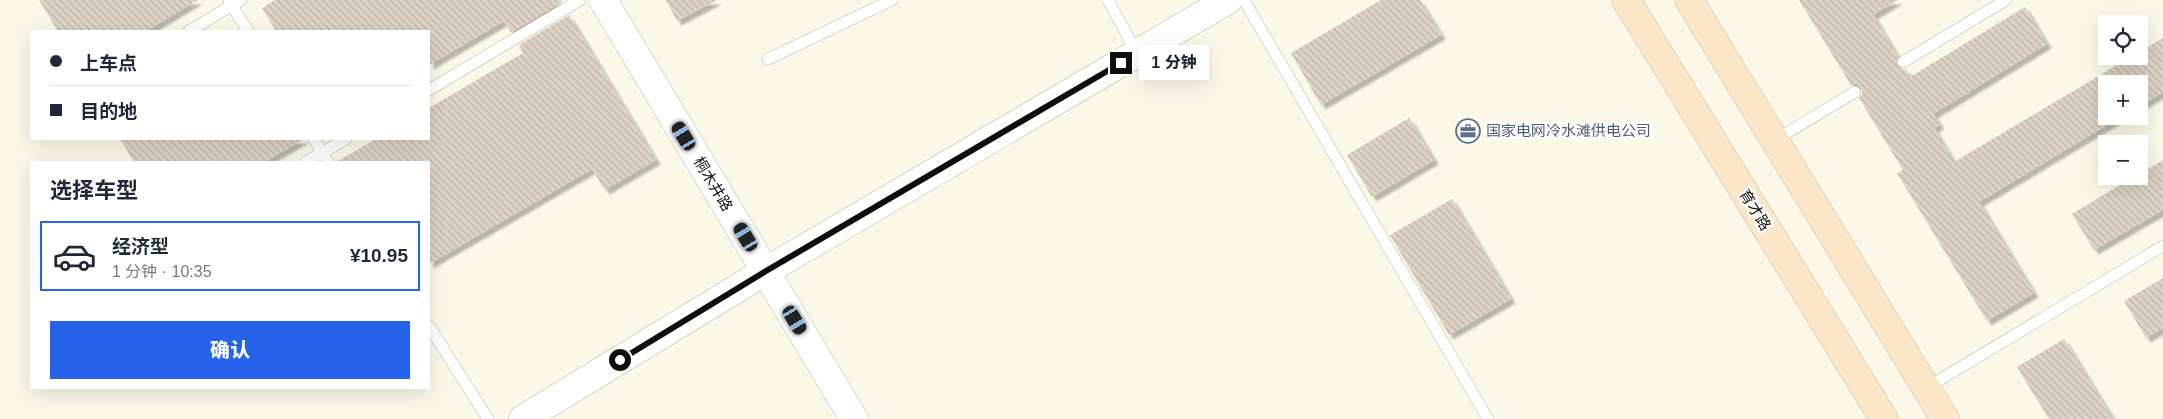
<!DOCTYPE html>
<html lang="zh">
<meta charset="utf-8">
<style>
:root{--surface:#fff;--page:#f2f2f3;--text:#1f2937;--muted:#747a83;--line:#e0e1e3;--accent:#2563eb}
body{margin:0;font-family:Helvetica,"Noto Sans SC",sans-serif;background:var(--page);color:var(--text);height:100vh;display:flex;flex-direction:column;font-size:19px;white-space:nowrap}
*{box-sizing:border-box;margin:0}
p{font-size:16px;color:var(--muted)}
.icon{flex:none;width:28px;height:28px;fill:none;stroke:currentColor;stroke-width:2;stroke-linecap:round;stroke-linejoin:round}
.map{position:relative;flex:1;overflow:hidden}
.sheet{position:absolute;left:30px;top:161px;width:400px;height:228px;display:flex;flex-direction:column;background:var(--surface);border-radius:0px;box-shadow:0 5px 20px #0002}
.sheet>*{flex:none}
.top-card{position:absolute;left:30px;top:30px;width:400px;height:110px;border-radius:0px;box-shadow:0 5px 20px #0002;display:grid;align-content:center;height:110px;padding:0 20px;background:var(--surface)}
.buttons{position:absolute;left:2098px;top:15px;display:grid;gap:10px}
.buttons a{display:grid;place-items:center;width:50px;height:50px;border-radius:0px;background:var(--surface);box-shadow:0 5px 20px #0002;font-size:25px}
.end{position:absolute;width:22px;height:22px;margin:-11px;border:6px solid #0f0e09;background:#fff;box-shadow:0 0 0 2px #fff}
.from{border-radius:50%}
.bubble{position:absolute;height:35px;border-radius:0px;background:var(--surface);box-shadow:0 5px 20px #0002;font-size:16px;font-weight:800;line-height:35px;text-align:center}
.car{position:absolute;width:15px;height:30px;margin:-15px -8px;border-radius:6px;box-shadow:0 0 4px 1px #0007;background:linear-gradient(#222 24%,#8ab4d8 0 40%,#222 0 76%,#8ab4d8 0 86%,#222 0)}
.top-card b{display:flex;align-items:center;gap:18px;height:48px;font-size:19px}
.top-card b+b{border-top:1px solid var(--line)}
.top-card i{width:12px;height:12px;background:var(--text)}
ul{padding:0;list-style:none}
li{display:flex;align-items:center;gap:15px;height:70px;margin:0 10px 8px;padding:0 10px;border:2px solid transparent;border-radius:0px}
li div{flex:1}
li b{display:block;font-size:19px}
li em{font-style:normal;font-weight:800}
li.on{border-color:var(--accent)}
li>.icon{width:45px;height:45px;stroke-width:1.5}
h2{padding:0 20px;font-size:22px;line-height:60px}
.cta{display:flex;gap:10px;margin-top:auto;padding:10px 20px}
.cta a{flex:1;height:58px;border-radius:0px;background:var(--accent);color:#fff;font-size:20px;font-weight:800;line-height:58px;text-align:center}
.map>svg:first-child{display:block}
.building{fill:url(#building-back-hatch);filter:url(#shadow)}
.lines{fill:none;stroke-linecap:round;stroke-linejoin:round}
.service-casing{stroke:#bcb9aa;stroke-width:12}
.tertiary-casing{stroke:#bcb9aa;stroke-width:29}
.secondary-casing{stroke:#bcb9aa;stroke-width:29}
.service{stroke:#fff;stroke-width:11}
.tertiary{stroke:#fff;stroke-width:28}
.secondary{stroke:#fbe6c8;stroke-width:28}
.route{stroke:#0f0e09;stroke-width:6}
.labels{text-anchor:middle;stroke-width:5;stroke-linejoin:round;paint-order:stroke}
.service-label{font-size:15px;fill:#4e5e75;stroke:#fff;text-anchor:start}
.street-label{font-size:15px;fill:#0f0e09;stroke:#fff}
</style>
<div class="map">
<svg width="2163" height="419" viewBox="0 0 2163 419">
<defs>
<pattern id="building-back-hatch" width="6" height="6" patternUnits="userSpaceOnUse" patternTransform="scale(1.25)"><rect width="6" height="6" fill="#ded3c6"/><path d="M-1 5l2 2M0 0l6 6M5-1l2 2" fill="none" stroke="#bdb4a9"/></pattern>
<filter id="shadow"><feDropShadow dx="4.5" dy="4.5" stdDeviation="1" flood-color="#0004"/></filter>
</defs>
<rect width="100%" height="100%" fill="#fbf8e8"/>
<g class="building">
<polygon points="39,0 198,0 146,31 58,31"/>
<polygon points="275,0 561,0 562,2 511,32 504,21 429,65 429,31 276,31 262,8"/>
<polygon points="666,0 717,0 677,21"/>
<polygon points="1381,0 1420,0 1441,35 1321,105 1291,53"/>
<polygon points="1799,0 1898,0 1873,15 1898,57 1896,62 1897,66 1900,69 1906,69 1910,77 2025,7 2047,44 1933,114 1940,125 1934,128 1954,162 2132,56 2139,56 2139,52 2163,38 2163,92 2139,107 2139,84 2106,84 2106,116 2122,116 1979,202 2034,293 1987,321 1897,173 1903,170 1859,98 1862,95 1862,89 1858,85 1851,85"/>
<polygon points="569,15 656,160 605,190 592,169 429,264 429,162 336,162 376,139 429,139 429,108 523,53 519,45"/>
<polygon points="1409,118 1434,160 1372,197 1347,155"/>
<polygon points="120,139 304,139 264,162 134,162"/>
<polygon points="2163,160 2163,210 2094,250 2072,214 2135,176 2139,176 2139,174"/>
<polygon points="1452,199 1511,299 1449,335 1390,235"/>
<polygon points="2163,278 2163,328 2146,338 2124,301"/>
<polygon points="2064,339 2113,419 2049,419 2017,367"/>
</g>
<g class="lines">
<g class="service-casing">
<g id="service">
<polyline points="1108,0 1137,53"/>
<polyline points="1244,0 1488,419"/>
<polyline points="229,1 248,31"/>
<polyline points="189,31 241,0"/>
<polyline points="768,59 892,0"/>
<polyline points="1903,62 2006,0"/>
<polyline points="429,90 580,0"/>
<polyline points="314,139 328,162"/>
<polyline points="1775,140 1855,92"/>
<polyline points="306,162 346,139"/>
<polyline points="429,326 488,419"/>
<polyline points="1926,388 2163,246"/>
</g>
</g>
<g class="tertiary-casing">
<g id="tertiary">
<polyline points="603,0 854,419"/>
<polyline points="523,419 766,271 1228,0"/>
</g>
</g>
<g class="secondary-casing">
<g id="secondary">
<polyline points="1626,0 1884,419"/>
<polyline points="1689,0 1945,419"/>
</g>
</g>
<use href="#service" class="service"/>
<use href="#tertiary" class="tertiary"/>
<use href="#secondary" class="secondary"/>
</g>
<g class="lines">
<polyline class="route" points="620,360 766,271 1121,63"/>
</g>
<defs>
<g id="office-ring" transform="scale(1.25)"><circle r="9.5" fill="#fff" stroke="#5c6f8a" stroke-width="1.5"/><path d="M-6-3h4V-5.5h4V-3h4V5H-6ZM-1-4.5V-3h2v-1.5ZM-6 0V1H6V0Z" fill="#5c6f8a"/></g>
</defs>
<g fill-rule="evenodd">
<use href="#office-ring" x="1468" y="131"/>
</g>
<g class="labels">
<g class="service-label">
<text x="1486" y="136">国家电网冷水滩供电公司</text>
</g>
<g class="street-label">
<text transform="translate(713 184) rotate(59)" y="5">桐木井路</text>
<text transform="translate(1755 210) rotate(58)" y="5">育才路</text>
</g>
</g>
</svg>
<div class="buttons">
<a><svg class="icon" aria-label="locate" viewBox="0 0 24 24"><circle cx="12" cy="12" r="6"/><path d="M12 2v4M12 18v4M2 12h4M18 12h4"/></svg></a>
<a>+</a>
<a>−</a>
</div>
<i class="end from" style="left:620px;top:360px"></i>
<i class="end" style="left:1121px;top:63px"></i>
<div class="bubble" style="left:1139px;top:45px;width:70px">1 分钟</div>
<i class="car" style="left:684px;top:136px;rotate:329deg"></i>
<i class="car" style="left:746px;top:237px;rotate:329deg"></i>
<i class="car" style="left:795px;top:320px;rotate:149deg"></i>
<div class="top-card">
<b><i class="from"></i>上车点</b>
<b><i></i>目的地</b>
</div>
<section class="sheet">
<h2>选择车型</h2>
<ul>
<li class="on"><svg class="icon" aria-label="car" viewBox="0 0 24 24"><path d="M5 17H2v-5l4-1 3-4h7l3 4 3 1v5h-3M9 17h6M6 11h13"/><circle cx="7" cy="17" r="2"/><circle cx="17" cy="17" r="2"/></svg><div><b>经济型</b><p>1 分钟 · 10:35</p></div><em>¥10.95</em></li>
</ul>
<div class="cta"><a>确认</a></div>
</section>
</div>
